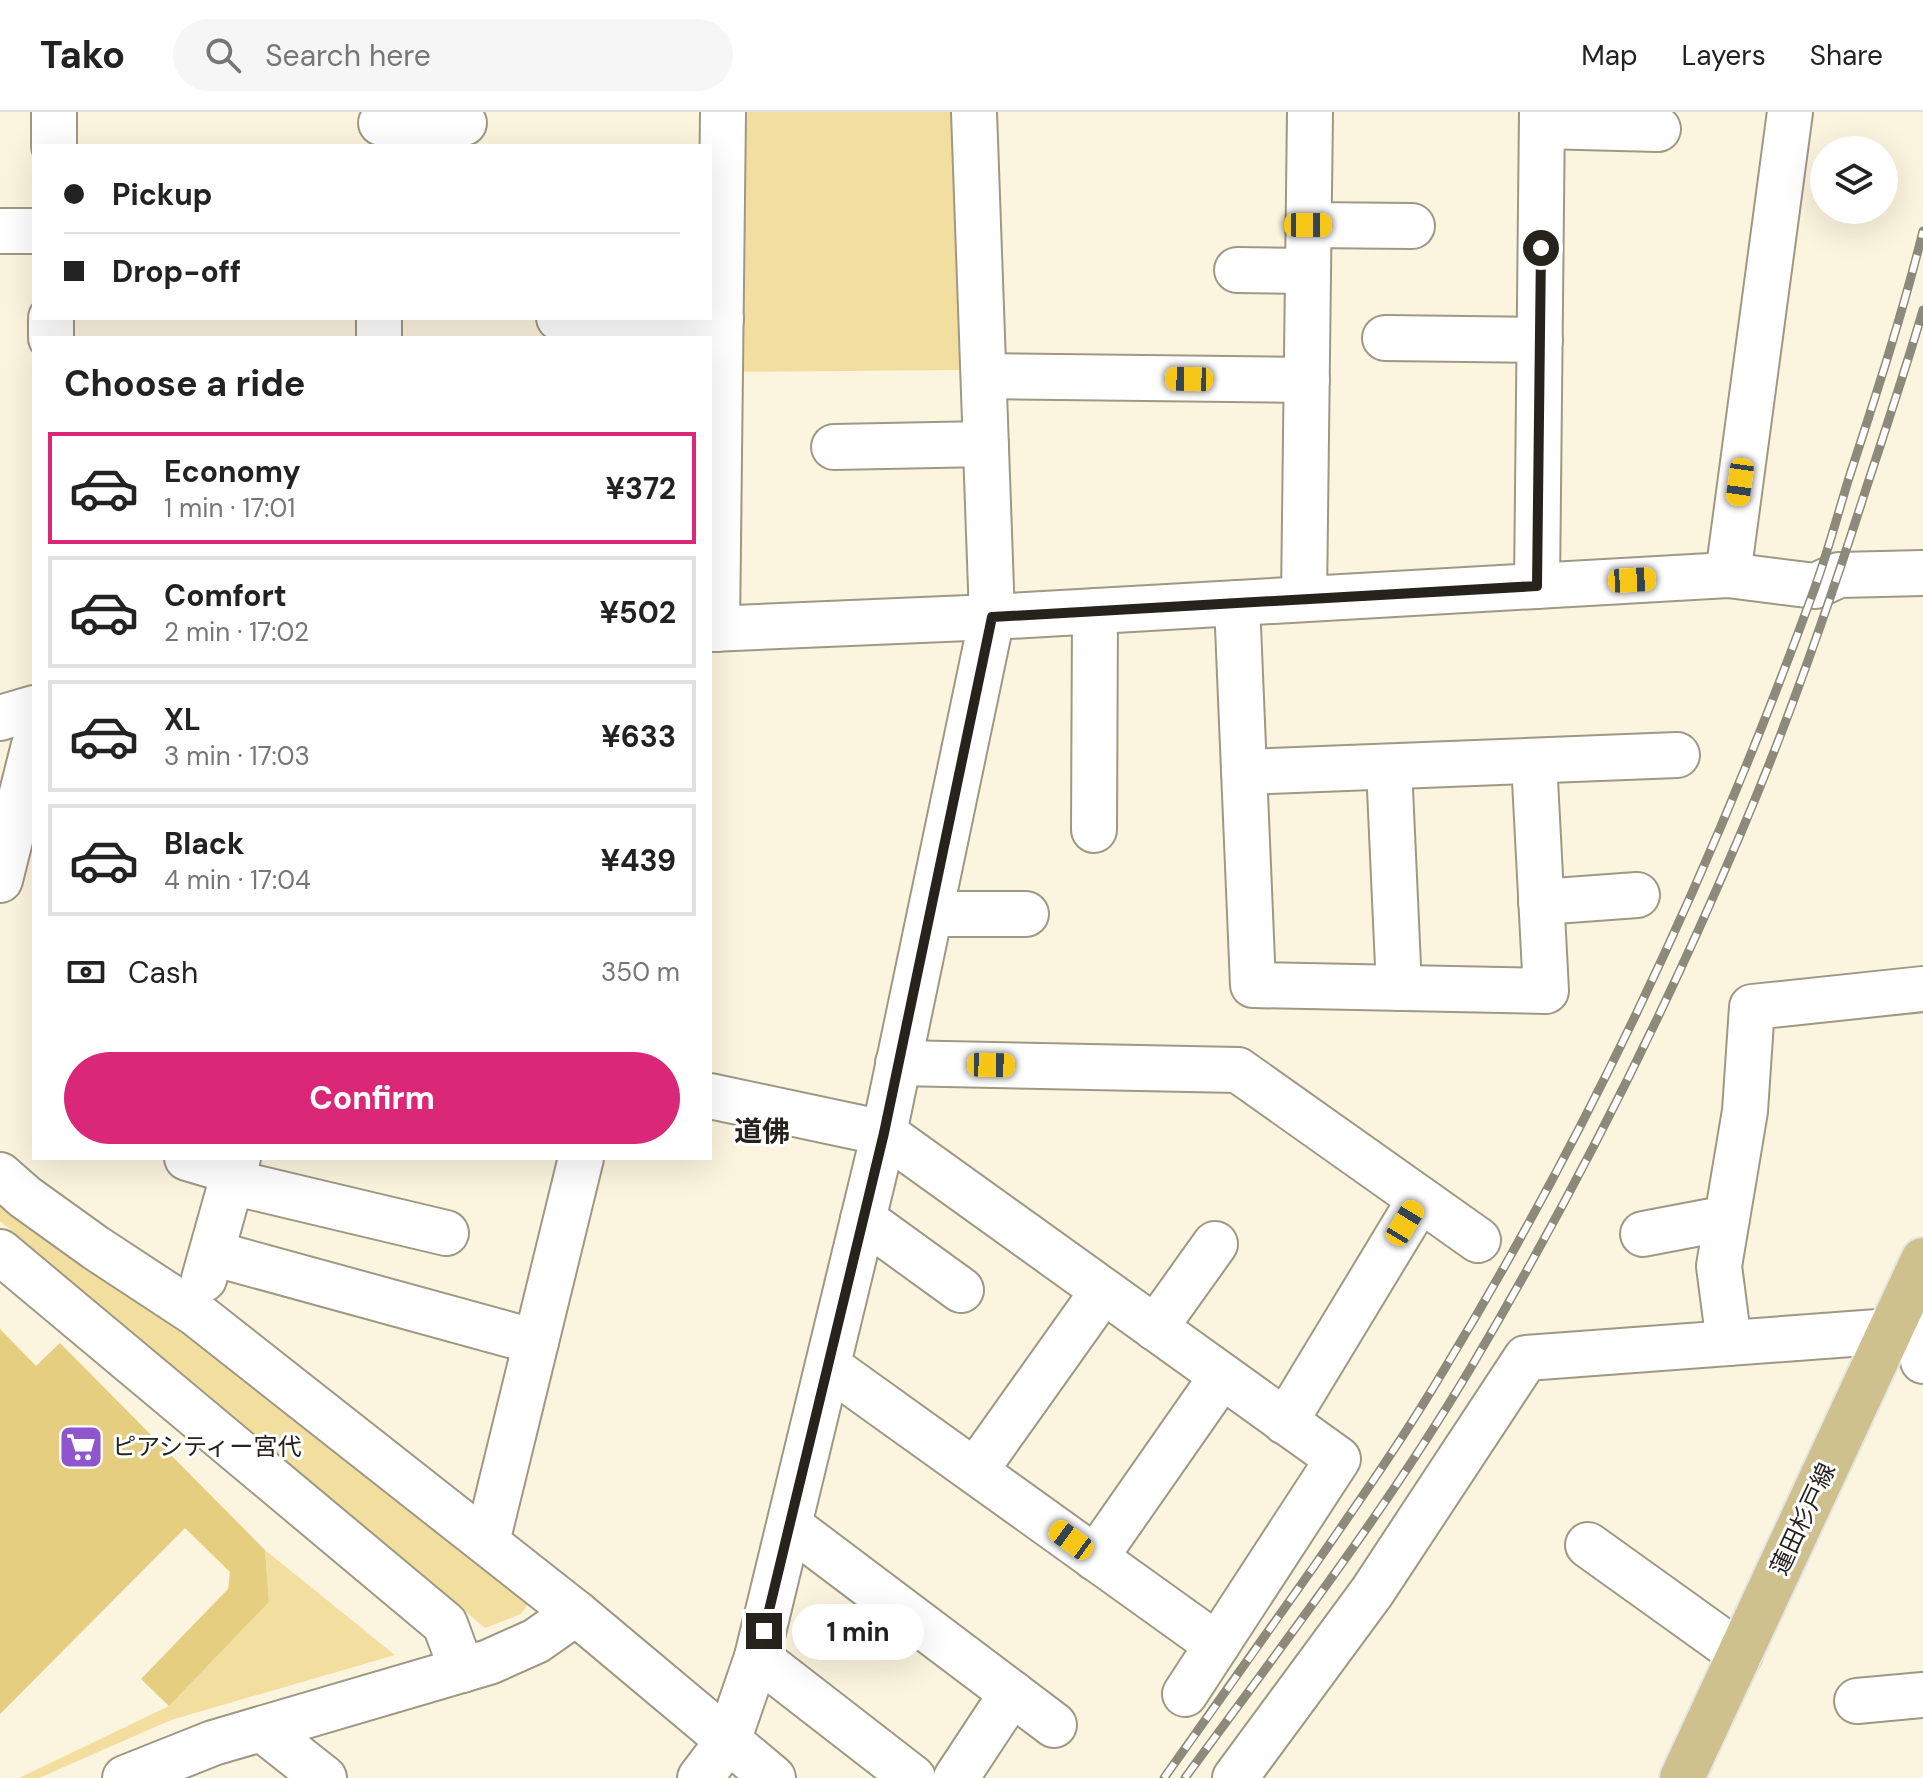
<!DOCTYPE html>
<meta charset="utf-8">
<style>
:root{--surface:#fff;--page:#f6f6f6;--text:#222;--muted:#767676;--line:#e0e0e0;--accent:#db2777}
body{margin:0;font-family:"DM Sans","Noto Sans JP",sans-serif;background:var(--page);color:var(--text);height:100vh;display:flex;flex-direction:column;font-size:30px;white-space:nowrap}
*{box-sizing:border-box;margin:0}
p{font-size:26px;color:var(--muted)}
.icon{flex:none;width:44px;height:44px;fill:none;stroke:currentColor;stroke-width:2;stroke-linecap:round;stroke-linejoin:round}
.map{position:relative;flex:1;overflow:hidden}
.details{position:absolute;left:32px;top:224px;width:680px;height:824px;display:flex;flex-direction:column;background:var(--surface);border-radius:0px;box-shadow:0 8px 32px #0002}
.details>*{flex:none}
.top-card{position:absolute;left:32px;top:32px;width:680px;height:176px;border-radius:0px;box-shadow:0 8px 32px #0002;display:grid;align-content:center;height:176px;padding:0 32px;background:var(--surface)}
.controls{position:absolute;left:1810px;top:24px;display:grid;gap:16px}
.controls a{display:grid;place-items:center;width:88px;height:88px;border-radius:50%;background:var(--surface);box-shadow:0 8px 32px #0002;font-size:40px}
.end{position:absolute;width:36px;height:36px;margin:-18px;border:10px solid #26231c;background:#fff;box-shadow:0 0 0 4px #fff}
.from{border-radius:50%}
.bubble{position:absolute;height:56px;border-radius:28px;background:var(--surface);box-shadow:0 8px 32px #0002;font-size:26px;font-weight:700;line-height:56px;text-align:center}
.car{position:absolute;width:24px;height:48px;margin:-24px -12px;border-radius:10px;box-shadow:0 0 6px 2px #0007;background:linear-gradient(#f5c518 24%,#345 0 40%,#f5c518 0 76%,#345 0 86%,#f5c518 0)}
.top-card b{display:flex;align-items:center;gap:28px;height:76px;font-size:30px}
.top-card b+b{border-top:2px solid var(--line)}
.top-card i{width:20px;height:20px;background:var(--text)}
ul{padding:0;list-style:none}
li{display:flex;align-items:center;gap:24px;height:112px;margin:0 16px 12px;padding:0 16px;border:4px solid var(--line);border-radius:0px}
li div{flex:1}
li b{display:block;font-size:30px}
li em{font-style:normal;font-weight:700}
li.selected{border-color:var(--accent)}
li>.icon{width:72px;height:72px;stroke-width:1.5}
h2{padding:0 32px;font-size:36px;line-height:96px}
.pay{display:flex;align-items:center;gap:20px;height:88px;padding:0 32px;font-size:30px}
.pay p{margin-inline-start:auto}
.primary-button{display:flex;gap:16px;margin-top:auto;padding:16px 32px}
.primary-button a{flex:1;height:92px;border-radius:48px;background:var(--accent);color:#fff;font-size:32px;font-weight:700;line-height:92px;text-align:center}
header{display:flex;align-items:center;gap:48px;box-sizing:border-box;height:112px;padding:0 40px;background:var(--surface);border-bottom:2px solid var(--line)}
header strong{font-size:38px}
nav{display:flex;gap:44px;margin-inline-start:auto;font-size:28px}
.search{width:560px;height:72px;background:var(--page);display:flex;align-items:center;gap:20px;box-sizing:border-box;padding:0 28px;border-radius:44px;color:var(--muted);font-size:30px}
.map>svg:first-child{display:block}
.green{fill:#f2dfa0}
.building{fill:#e5ce7f}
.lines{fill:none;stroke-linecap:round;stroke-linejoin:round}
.minor-casing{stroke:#9e9884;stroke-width:48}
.major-casing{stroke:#e5e5e4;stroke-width:48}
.minor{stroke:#fff;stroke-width:44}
.major{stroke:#cfc18d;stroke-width:44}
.rail-casing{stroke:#8e8a7b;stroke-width:9}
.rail{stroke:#fff;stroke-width:6;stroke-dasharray:18;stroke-linecap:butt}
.route{stroke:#26231c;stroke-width:10}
.labels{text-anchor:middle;stroke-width:6;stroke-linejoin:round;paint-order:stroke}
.poi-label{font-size:24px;fill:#26231c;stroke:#fff;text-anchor:start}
.street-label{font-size:24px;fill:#26231c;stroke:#fff}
.quarter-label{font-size:28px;font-weight:bold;fill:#26231c;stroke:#fff}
</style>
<header>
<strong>Tako</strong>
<div class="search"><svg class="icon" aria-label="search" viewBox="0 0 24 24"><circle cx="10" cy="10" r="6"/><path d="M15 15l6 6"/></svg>Search here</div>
<nav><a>Map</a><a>Layers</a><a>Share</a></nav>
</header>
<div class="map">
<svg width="1923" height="1666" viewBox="0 0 1923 1666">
<rect width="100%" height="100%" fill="#fbf5df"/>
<g class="green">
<polygon points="733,0 953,0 962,258 728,260"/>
<polygon points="0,1082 189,1217 530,1489 521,1502 485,1516 0,1109"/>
<polygon points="265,1438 395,1543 171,1608 39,1666 19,1666 169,1594 269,1490"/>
</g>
<polygon class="building" points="0,1217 36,1254 60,1231 265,1438 269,1490 169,1594 141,1567 228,1477 230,1460 185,1416 0,1602"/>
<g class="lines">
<g class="minor-casing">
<g id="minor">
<polyline points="381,11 464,11"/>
<polyline points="1542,14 1658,17"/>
<polyline points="54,34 54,0"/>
<polyline points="1308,113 1412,114"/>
<polyline points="0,119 34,119"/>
<polyline points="1237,158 1308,159"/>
<polyline points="559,206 721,207"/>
<polyline points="51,226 51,206"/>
<polyline points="379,226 379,206"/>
<polyline points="1385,226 1540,228"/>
<polyline points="984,264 1307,268"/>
<polyline points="834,335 986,332"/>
<polyline points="1728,463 1790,0"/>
<polyline points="1537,474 1542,0"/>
<polyline points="1304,487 1310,0"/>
<polyline points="1237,491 1253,873 1546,879 1534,649"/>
<polyline points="710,517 992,505 1728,463 1815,474 1839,463 1923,461"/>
<polyline points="717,517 723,0"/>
<polyline points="0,606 34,596"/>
<polyline points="1389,655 1399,876"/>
<polyline points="1244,660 1677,643"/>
<polyline points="1094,718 1095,499"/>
<polyline points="0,768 34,633"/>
<polyline points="1541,790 1637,783"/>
<polyline points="930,802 1026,802"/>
<polyline points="898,951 1238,958 1478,1128"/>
<polyline points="710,984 884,1021 1338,1347 1185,1582"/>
<polyline points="187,1046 234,1060"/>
<polyline points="0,1063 25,1085 96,1136 195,1201 576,1501 773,1666"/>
<polyline points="231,1070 446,1121"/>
<polyline points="863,1107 961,1178"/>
<polyline points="1643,1122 1727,1106"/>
<polyline points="0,1140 445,1512 462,1558"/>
<polyline points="212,1141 536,1230"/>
<polyline points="204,1167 238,1046"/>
<polyline points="1900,1199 1923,1245 1923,1249"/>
<polyline points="1155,1216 1215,1132"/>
<polyline points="1729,1231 1719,1154 1745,999 1752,895 1923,877"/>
<polyline points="828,1254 1217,1533"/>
<polyline points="1285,1310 1420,1087"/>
<polyline points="975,1359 1103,1179"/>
<polyline points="790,1414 1054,1613"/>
<polyline points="487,1430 581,1046"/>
<polyline points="1588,1433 1740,1542"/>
<polyline points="1095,1446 1222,1264"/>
<polyline points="757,1545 913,1666"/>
<polyline points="1857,1589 1923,1583"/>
<polyline points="262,1617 324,1666"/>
<polyline points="125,1666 213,1631 489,1550 536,1529 576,1501"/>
<polyline points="700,1666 728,1629 757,1545 884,1021 992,505 974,0"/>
<polyline points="956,1666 1012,1581"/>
<polyline points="1235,1666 1372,1480 1526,1246 1891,1219"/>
</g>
</g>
<g class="major-casing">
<polyline id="major" points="1682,1666 1923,1148"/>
</g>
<use href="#minor" class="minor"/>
<use href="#major" class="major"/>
<g class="rail-casing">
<g id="rail">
<path d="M1164,1666C1215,1595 1265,1524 1315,1453C1360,1388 1405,1324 1445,1256C1594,1010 1716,747 1814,478C1827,442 1837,405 1848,369C1875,286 1902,204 1923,119"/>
<path d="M1185,1666C1283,1532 1385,1400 1470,1257C1572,1085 1662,907 1740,723C1788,611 1828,496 1865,380C1885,319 1905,259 1923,198"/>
</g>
</g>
<use href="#rail" class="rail"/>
</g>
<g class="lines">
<polyline class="route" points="764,1519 884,1021 992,505 1537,474 1541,136"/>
</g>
<defs>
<g id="supermarket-square" transform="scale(2.3)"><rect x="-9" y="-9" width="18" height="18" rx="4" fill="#8e55cc" stroke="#fff"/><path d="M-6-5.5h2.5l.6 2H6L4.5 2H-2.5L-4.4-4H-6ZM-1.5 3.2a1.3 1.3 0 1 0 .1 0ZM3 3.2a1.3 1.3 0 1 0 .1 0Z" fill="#fff"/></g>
</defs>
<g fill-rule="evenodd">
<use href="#supermarket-square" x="81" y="1335"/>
</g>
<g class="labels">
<g class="poi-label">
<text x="112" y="1343">ピアシティー宮代</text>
</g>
<g class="street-label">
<text transform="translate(1803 1407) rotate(-65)" y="8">蓮田杉戸線</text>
</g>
<g class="quarter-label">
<text x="762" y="1029">道佛</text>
</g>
</g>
</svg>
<div class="controls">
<a><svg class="icon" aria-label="layers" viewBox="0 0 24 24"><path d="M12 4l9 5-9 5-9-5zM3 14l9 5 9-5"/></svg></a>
</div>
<i class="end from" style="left:1541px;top:136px"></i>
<i class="end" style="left:764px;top:1519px"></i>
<div class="bubble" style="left:792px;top:1492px;width:132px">1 min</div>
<i class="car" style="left:1308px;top:113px;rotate:90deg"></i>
<i class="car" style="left:1189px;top:267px;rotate:271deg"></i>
<i class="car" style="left:1740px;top:370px;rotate:188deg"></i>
<i class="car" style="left:1632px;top:468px;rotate:87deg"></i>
<i class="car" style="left:991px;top:953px;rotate:91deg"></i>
<i class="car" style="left:1405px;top:1111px;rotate:31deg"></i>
<i class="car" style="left:1071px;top:1428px;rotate:306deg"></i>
<div class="top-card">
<b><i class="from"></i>Pickup</b>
<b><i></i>Drop-off</b>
</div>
<section class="details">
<h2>Choose a ride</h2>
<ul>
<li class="selected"><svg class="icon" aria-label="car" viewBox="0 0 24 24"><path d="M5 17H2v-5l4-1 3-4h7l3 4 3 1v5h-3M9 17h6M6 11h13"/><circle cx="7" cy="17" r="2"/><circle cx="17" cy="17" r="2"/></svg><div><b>Economy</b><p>1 min · 17:01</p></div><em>¥372</em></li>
<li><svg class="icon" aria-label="car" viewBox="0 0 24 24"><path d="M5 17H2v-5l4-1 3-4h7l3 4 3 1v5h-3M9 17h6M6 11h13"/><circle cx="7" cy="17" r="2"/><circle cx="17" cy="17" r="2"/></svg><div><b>Comfort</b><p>2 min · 17:02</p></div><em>¥502</em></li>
<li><svg class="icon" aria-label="car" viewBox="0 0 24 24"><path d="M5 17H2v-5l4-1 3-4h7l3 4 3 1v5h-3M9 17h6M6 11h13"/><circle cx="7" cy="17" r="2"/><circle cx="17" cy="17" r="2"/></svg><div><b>XL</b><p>3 min · 17:03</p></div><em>¥633</em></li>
<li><svg class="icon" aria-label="car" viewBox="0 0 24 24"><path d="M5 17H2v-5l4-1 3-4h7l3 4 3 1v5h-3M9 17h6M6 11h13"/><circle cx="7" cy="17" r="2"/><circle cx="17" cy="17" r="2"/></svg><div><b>Black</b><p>4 min · 17:04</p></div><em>¥439</em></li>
</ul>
<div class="pay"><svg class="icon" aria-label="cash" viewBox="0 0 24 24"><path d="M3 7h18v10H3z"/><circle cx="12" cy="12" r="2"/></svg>Cash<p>350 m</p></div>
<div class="primary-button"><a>Confirm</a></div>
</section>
</div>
